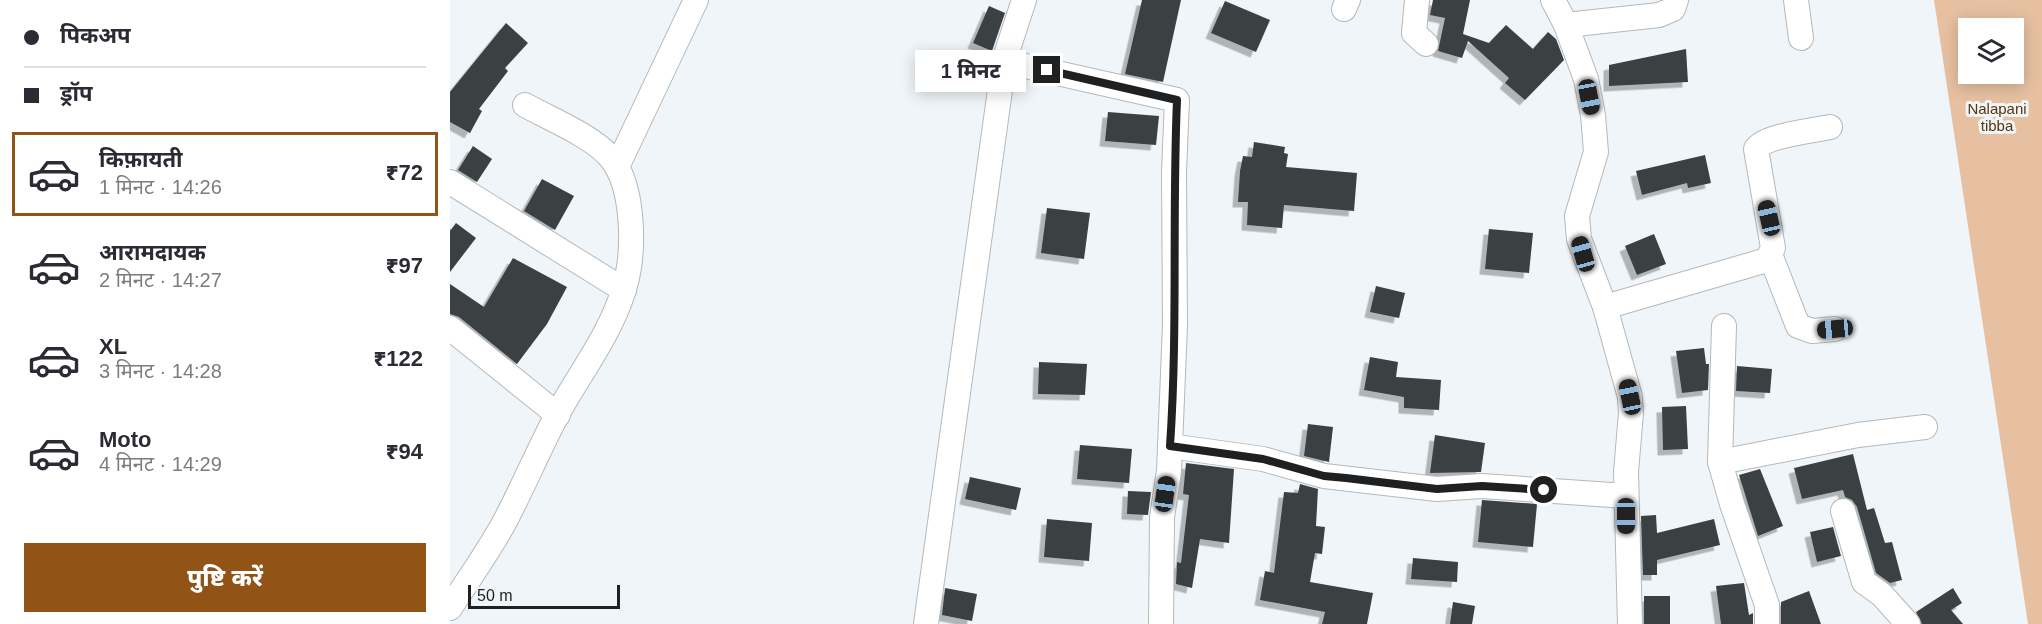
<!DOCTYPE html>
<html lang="hi">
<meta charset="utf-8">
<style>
:root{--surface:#fff;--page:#f7f7f7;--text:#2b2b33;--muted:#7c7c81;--line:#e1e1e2;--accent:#915416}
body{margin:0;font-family:Arial,"Noto Sans Devanagari",sans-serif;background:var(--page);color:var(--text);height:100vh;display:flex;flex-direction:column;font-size:22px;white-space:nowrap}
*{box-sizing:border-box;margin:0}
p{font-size:20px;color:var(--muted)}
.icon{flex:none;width:33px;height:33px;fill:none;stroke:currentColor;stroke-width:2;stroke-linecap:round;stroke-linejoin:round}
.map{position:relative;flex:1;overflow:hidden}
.drawer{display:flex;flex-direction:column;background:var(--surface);width:450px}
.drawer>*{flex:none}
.hud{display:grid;align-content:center;height:132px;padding:0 24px;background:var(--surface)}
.controls{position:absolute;left:1508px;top:18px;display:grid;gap:12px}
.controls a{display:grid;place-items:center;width:66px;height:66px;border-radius:0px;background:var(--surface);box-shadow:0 3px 15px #0003;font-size:30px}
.scale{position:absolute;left:18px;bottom:15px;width:152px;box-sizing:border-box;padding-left:6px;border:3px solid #1e2021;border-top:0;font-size:16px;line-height:21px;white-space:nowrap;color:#1e2021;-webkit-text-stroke:4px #eff5f8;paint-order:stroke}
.end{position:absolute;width:27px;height:27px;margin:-14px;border:8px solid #1e2021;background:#fff;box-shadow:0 0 0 3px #fff}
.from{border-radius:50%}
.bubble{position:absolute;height:42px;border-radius:0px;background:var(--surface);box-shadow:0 3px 15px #0003;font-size:20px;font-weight:800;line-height:42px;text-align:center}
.car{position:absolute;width:18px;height:36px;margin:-18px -9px;border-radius:8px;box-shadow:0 0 4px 2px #0007;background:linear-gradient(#222 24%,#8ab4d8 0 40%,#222 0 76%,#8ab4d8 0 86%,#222 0)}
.hud b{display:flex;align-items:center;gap:21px;height:57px;font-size:22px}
.hud b+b{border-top:2px solid var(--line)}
.hud i{width:15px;height:15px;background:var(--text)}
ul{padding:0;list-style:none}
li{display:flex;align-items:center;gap:18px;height:84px;margin:0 12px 9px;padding:0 12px;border:3px solid transparent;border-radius:0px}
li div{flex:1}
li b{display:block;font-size:22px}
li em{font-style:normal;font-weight:800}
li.on{border-color:var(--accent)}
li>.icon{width:54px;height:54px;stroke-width:1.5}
.button{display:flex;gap:12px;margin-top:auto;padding:12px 24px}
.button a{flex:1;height:69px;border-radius:0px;background:var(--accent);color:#fff;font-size:24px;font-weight:800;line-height:69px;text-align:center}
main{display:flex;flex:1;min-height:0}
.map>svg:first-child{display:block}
.green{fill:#e7c0a1;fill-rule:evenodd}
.building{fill:#3b4042;filter:url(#shadow)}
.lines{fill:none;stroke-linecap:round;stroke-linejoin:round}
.minor-casing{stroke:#b3b9bc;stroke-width:26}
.minor{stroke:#fff;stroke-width:24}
.route{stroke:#1e2021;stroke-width:8}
.labels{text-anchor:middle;stroke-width:6;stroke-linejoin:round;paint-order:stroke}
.park-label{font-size:15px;fill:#5c340c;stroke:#eff5f8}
</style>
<main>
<section class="drawer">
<div class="hud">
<b><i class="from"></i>पिकअप</b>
<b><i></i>ड्रॉप</b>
</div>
<ul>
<li class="on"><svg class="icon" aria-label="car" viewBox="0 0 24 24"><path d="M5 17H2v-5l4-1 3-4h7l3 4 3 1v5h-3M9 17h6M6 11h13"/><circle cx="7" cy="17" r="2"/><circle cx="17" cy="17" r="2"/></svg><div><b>किफ़ायती</b><p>1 मिनट · 14:26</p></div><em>₹72</em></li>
<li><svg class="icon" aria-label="car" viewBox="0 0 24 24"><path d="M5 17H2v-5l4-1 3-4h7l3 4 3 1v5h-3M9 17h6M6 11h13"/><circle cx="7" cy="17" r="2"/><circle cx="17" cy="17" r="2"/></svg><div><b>आरामदायक</b><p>2 मिनट · 14:27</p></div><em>₹97</em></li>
<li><svg class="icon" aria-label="car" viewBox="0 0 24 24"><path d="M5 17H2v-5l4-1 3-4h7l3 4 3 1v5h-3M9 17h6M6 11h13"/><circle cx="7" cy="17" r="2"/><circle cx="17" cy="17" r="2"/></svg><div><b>XL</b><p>3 मिनट · 14:28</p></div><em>₹122</em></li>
<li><svg class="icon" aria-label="car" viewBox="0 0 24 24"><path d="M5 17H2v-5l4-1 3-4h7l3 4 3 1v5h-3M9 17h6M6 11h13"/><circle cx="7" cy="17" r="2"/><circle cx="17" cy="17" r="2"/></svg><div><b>Moto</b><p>4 मिनट · 14:29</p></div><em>₹94</em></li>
</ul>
<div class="button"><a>पुष्टि करें</a></div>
</section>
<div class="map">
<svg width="1592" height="624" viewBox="0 0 1592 624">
<defs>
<filter id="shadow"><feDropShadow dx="-5.5" dy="5.5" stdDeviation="0" flood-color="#0004"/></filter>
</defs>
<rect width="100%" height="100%" fill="#eff5f8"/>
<path class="green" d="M1484,0H1592V624H1578ZM1518,28H1563V74H1518Z"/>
<g class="building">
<polygon points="692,0 731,0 713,82 675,74"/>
<polygon points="983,0 1020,0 1013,34 1039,43 1056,25 1083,49 1098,32 1106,39 1114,60 1075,100 1055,83 1059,78 1018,41 1012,58 988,51 995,18 980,15"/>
<polygon points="775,1 820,20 806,52 761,33"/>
<polygon points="539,6 555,13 542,51 523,43"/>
<polygon points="56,23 78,43 55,68 58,71 29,109 32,111 20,133 0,122 0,92"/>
<polygon points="1236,49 1238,82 1159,86 1159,65"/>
<polygon points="658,112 709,116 706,145 655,141"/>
<polygon points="804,142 835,147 834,153 838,154 836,167 907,173 904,211 834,205 832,228 797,225 798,202 788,202 790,171 793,156 802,157"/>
<polygon points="23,146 42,159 27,182 8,170"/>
<polygon points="1255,155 1261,183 1238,188 1237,183 1192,195 1186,171"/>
<polygon points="92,179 124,196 105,230 74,211"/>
<polygon points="597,208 640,213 634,259 591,253"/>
<polygon points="6,223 26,238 0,272 0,231"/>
<polygon points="1039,229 1083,233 1079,273 1035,269"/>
<polygon points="1204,234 1216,264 1187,275 1175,246"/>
<polygon points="63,258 117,287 97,324 67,364 9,317 0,314 0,284 34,307"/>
<polygon points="926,286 955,293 949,318 920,312"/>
<polygon points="1254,348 1256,364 1259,364 1258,390 1232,393 1226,351"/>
<polygon points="920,357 948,362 946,377 991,380 989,410 954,408 954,397 914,390"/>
<polygon points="589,362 637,364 635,395 588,394"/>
<polygon points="1287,366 1322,369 1320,393 1286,391"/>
<polygon points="1236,406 1238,449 1213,450 1212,407"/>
<polygon points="858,424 883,427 879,462 854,456"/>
<polygon points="985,435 1035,443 1031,472 980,473"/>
<polygon points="630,445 682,449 679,483 627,479"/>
<polygon points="1403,454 1417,510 1424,508 1435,543 1442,542 1452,580 1440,583 1426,573 1407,507 1402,500 1395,497 1393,490 1352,499 1344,468"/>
<polygon points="736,463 784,469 779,543 750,539 742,588 726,584 727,562 731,563 739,495 733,494"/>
<polygon points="1310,469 1333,526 1308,536 1289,475"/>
<polygon points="520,477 571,488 566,510 515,499"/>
<polygon points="850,484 868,489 866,526 875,527 872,554 865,553 860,582 923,593 917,624 872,624 875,612 810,600 815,571 824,573 834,492 848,493"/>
<polygon points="678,491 701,492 698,515 677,514"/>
<polygon points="1032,500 1087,504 1083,547 1028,542"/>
<polygon points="1206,515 1207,533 1264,519 1270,545 1207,560 1207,575 1193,575 1191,516"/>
<polygon points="597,519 642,523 639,561 594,557"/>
<polygon points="1383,527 1391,556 1367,562 1360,532"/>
<polygon points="963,558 1008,562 1007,582 961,579"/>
<polygon points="1294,583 1299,615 1303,613 1303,624 1271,624 1266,586"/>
<polygon points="495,588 527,594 522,621 492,615"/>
<polygon points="1503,588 1512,603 1501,610 1513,624 1472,624 1466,612"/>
<polygon points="1359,591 1371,624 1331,624 1331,602"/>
<rect x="1194" y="596" width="26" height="28"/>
<polygon points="1003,602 1025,606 1022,624 1000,624"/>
</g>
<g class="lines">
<g class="minor-casing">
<g id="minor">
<polyline points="967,0 964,33 976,44"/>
<polyline points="1103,0 1116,25 1136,79 1143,115 1146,152 1127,216 1129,239 1155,307 1180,397 1181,413 1176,472 1180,624"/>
<polyline points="1346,0 1351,38"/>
<polyline points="894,9 898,0"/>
<polyline points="1116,25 1209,15 1223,9 1226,0"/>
<polyline points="554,61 727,100 724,172 725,325 719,471 712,517 711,624"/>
<polyline points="167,167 246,0"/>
<polyline points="0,182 174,290"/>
<polyline points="1321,257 1348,326 1362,331 1385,329"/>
<path d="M1155,307L1317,260L1323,248L1306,149C1316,135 1362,131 1380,127"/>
<polyline points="1274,326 1270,462 1282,504 1317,605 1317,624"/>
<polyline points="0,328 108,415"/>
<polyline points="720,446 813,459 874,476 987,489 1032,486 1176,496"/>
<polyline points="1270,462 1408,435 1475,427"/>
<polyline points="1393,511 1414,582 1432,595 1458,624"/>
<path d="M0,608C18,580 38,552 54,523C73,487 89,449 108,413C130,373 161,333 174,289C185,254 185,186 160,157C142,136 100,119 75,105"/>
<polyline points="476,624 554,61 574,0"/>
</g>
</g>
<use href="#minor" class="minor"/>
</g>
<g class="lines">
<path class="route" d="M597,70L727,100C722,215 728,330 720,446L813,459L874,476L896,478L987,489L1032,486L1094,490"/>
</g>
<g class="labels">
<g class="park-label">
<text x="1547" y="114">Nalapani<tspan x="1547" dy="17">tibba</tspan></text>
</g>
</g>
</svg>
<div class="controls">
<a><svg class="icon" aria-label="layers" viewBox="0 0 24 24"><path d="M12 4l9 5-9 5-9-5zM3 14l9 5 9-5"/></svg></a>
</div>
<div class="scale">50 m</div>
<i class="end from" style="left:1094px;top:490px"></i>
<i class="end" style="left:597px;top:70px"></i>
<div class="bubble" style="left:465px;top:50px;width:111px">1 मिनट</div>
<i class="car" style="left:1139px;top:97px;rotate:169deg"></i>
<i class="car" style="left:1319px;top:218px;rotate:347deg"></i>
<i class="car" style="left:1133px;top:254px;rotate:344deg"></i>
<i class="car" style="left:1385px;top:329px;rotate:265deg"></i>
<i class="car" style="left:1180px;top:397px;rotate:348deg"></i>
<i class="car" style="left:715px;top:494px;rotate:8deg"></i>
<i class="car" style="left:1176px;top:516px;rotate:180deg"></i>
</div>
</main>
